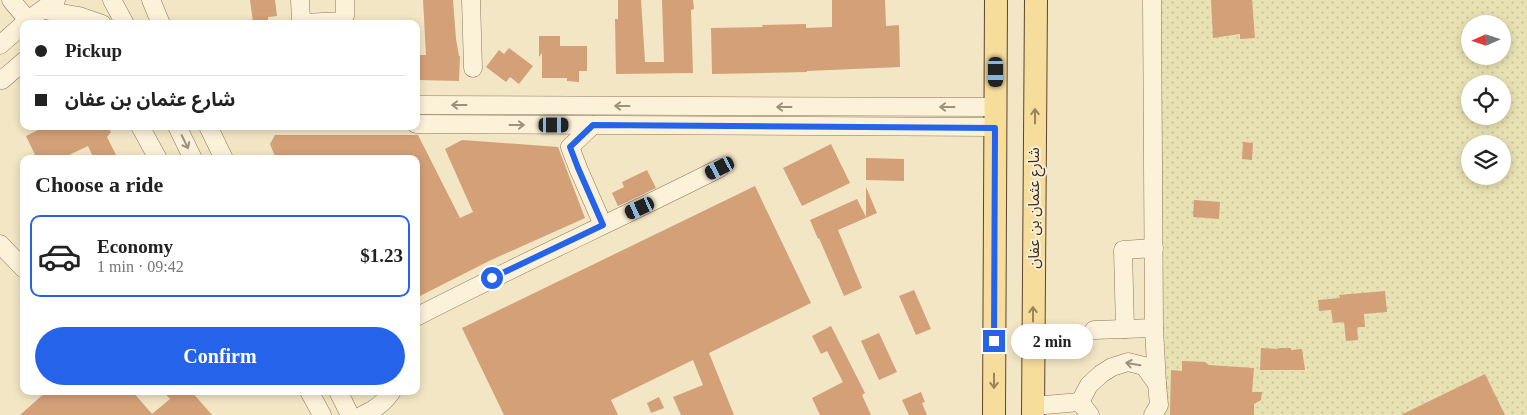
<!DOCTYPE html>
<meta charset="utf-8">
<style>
:root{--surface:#fff;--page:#f6f6f6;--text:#222;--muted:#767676;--line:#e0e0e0;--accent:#2563eb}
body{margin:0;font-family:"Times New Roman","Noto Sans Arabic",serif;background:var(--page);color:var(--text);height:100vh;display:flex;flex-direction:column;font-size:19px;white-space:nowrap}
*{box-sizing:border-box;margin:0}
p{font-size:16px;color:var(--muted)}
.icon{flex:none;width:28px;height:28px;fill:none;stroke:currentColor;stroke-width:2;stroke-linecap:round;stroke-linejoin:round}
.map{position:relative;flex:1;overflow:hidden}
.drawer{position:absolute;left:20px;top:155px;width:400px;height:240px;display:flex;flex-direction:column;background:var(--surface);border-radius:10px;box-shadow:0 2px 8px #0003}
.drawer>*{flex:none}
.guide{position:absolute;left:20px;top:20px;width:400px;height:110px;border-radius:10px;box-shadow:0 2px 8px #0003;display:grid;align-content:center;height:110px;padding:0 15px;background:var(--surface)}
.needle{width:32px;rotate:267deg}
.buttons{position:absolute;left:1461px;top:15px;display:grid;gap:10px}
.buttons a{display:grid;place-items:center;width:50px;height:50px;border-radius:50%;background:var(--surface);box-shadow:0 2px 8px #0003;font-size:25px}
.end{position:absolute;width:22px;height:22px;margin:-11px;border:6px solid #2563eb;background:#fff;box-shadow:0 0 0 2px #fff}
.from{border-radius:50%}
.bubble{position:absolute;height:35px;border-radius:18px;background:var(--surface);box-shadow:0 2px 8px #0003;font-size:16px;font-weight:800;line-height:35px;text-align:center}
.car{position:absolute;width:15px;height:30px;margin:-15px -8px;border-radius:6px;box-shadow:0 0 4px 1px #0007;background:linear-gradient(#222 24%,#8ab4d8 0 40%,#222 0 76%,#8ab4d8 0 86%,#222 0)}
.guide b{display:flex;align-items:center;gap:18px;height:48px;font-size:19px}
.guide b+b{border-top:1px solid var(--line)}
.guide i{width:12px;height:12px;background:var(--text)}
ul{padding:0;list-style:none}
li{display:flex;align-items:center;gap:15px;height:82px;margin:0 10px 8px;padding:0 5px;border:2px solid var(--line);border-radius:10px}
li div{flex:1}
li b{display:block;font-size:19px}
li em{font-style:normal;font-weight:800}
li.selected{border-color:var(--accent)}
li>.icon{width:45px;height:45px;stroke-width:1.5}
h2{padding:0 15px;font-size:22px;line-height:60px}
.primary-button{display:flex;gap:10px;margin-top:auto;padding:10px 15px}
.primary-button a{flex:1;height:58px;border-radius:30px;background:var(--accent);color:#fff;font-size:20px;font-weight:800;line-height:58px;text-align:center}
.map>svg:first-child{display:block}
.farmland{fill:url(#farmland-dots);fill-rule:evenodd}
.building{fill:#d3a078}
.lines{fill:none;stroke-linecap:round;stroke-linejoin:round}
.minor-casing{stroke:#8f7759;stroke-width:19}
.major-casing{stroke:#5d452d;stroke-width:24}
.minor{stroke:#fcf2da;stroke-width:18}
.major{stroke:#f7dd9b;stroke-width:22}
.oneway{stroke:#9d907c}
.oneway2{stroke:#9a865c}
.route{stroke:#2563eb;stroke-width:6}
.labels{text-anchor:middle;stroke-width:4;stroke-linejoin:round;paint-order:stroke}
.street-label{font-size:15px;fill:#3e2e1e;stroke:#f9efd6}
</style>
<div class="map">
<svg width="1527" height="415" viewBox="0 0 1527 415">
<defs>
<pattern id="farmland-dots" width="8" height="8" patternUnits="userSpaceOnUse" patternTransform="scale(1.25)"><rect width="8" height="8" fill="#e8e1b2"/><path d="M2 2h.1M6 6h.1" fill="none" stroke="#c8c199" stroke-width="1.8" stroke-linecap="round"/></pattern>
</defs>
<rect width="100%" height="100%" fill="#f2e6c5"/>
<path class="farmland" d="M1156,0H1527V415H1158ZM1470,24H1502V56H1470ZM1470,84H1502V116H1470ZM1470,144H1502V176H1470Z"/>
<g class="building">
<polygon points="250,0 275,0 277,16 268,17 268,20 253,22"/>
<polygon points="423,0 453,0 456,39 459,56 460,56 459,81 419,80 419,55 426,55"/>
<polygon points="618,0 641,0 645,62 664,62 662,0 693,0 694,9 691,10 693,73 616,74 615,19 618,19"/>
<polygon points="832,0 885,0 886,26 899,25 900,67 807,71 807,72 712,74 711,28 763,27 762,25 806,24 806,28 832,27"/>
<polygon points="1211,0 1252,0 1255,38 1240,39 1240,34 1213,38"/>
<polygon points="539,36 560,36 560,46 587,46 587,71 579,71 579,82 567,81 567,78 542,78 542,53 539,57"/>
<polygon points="509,48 533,66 519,84 510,77 506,82 486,67 499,50 504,54"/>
<polygon points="46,126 107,126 111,132 107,137 118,159 94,159 88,146 69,155 71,159 37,159 26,136"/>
<polygon points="275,135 418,135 460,218 473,212 445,149 462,140 558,147 585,218 489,261 416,298 416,159 276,159 270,144"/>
<polygon points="1243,142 1253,143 1252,160 1242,159"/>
<polygon points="831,144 850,183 802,206 783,168"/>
<polygon points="866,158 904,159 904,181 866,180"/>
<polygon points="647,170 656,188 618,206 612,193 624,187 622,182"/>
<polygon points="755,186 811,303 709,353 734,415 681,415 673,397 703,385 693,360 611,400 618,415 504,415 462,328"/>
<polygon points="866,187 877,213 838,230 862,288 844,296 819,238 818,239 810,220 857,199 866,217"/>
<polygon points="1194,200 1220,202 1219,219 1193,217"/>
<polygon points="914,290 931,329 916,335 899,296"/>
<polygon points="1385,291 1387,312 1364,314 1365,327 1357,327 1358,340 1346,341 1344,322 1333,323 1331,310 1319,311 1318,300 1340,298 1339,295"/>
<polygon points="831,326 865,393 862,395 871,415 820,415 812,398 843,382 827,351 821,354 812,336"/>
<polygon points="879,333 897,372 879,380 861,341"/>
<polygon points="1261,348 1279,349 1278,348 1291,348 1291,350 1302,349 1305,370 1260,370"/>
<polygon points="1182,361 1205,362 1209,365 1254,368 1252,392 1262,392 1261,400 1254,404 1254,415 1170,415 1171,370 1182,371"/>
<polygon points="1485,374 1505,415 1401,415"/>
<polygon points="47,391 132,391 152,414 170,399 163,391 191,391 212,415 20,415"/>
<polygon points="921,392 925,402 922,403 927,415 909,415 902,400"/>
<polygon points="659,397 664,408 651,413 647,403"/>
</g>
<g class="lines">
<g class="minor-casing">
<g id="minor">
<polyline points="11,0 28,20"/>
<polyline points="112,0 125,24"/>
<polyline points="151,0 161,24"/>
<polyline points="300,0 301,20 304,23 342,21 345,16 345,0"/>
<polyline points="471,0 473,68"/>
<polyline points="1152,0 1154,328 1157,384"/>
<polyline points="44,10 79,16 102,24"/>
<polyline points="0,45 28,20 56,0"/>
<polyline points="2,80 24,61"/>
<polyline points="416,105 995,107"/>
<polyline points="416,124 995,127"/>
<polyline points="593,125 570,147 578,168 603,225"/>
<polyline points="140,126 158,159"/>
<polyline points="177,126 193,159"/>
<polyline points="208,126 224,159"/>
<polyline points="0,244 24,269"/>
<path d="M416,317C517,265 619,219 720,168"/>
<polyline points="1125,329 1123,250 1154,248"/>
<polyline points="1094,330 1154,328"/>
<polyline points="309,391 322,415"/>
<polyline points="338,391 350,415"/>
<polyline points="1080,402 1089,385 1101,374 1112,367 1128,362 1144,366 1157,384 1159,405 1153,415"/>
<polyline points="1080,402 1090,415"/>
<polyline points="1033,406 1080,402"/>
<path d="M363,415C374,410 385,402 392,391"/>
</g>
</g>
<g class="major-casing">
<g id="major">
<polyline points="994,415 996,0"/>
<polyline points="1033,415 1036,0"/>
</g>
</g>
<use href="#minor" class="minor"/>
<use href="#major" class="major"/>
</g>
<defs><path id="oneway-shaft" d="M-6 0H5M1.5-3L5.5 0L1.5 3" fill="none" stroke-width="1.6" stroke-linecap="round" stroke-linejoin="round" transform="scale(1.25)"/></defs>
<g class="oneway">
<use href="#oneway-shaft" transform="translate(459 105) rotate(-180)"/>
<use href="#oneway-shaft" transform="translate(622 106) rotate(-180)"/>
<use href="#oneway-shaft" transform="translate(784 107) rotate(-180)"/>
<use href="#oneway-shaft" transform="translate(947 107) rotate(-180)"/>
<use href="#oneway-shaft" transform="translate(517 125)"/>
<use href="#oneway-shaft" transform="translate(185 142) rotate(64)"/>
<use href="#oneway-shaft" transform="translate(1133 364) rotate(-171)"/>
</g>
<g class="oneway2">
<use href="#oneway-shaft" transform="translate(1035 116) rotate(-90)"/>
<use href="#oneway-shaft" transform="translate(1033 314) rotate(-90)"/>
<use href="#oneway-shaft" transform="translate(994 381) rotate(90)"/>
</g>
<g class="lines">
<polyline class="route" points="492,278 603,225 578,168 570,147 593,125 995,128 994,341"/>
</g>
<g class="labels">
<g class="street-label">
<text transform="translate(1034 208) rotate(-90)" y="5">شارع عثمان بن عفان</text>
</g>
</g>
</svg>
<div class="buttons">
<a><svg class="needle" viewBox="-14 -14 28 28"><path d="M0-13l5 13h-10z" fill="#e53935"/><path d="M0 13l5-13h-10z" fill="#767676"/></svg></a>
<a><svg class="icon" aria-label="locate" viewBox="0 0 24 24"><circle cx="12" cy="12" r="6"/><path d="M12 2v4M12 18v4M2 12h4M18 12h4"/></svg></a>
<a><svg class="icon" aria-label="layers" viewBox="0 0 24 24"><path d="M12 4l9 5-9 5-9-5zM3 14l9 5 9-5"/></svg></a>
</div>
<i class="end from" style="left:492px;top:278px"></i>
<i class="end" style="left:994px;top:341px"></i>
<div class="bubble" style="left:1011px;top:324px;width:82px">2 min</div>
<i class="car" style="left:996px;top:72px;rotate:180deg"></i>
<i class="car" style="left:554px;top:125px;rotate:90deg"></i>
<i class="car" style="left:720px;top:168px;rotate:243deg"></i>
<i class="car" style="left:640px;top:208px;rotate:245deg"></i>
<div class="guide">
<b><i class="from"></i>Pickup</b>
<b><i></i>شارع عثمان بن عفان</b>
</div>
<section class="drawer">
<h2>Choose a ride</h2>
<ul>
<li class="selected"><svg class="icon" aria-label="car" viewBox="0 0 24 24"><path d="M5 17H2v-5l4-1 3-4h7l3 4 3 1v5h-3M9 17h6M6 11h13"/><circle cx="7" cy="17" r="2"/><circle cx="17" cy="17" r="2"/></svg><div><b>Economy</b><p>1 min · 09:42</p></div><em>$1.23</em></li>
</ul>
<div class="primary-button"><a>Confirm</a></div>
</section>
</div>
